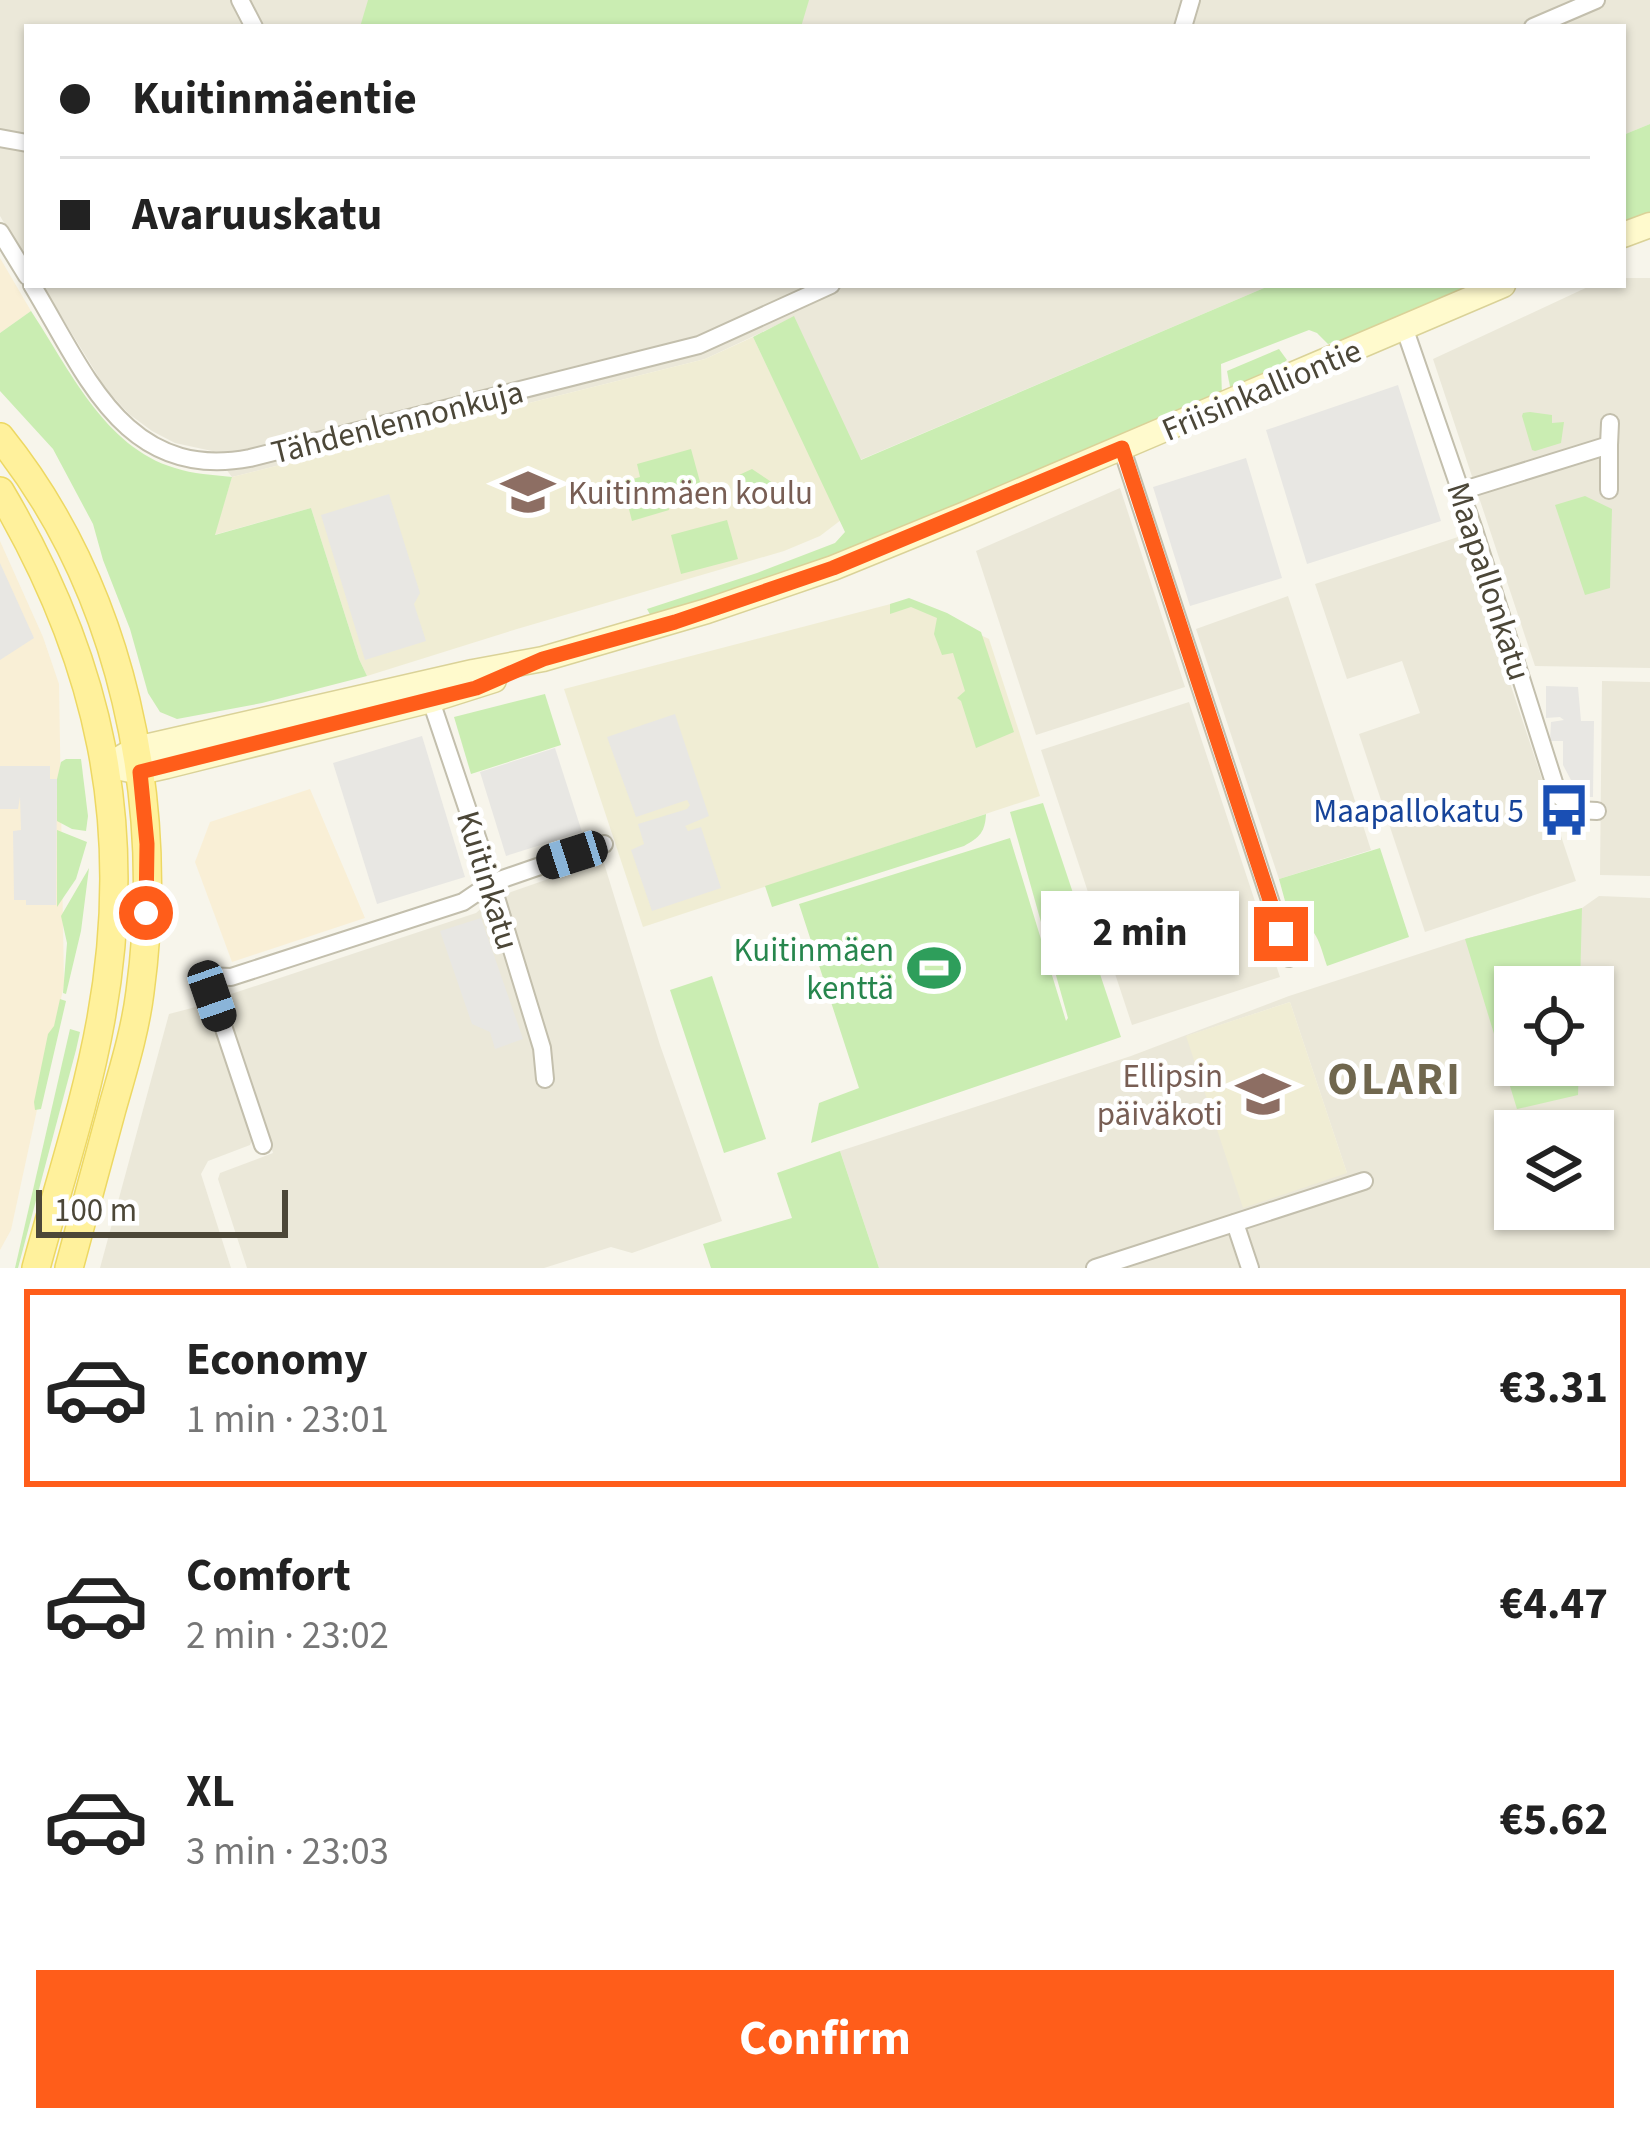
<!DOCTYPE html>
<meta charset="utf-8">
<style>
:root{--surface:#fff;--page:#f2f2f2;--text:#222;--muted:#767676;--line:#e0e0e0;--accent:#ff5d1a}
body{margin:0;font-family:"Source Sans 3",sans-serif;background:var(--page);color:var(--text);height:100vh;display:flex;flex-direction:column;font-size:45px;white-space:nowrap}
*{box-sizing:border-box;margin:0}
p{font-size:39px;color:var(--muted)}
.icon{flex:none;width:66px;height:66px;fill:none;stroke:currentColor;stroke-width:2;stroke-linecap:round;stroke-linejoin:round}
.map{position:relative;height:1268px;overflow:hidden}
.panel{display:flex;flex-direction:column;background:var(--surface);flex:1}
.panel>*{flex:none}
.banner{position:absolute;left:24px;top:24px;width:1602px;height:264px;border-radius:0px;box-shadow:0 3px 9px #0004;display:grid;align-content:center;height:264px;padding:0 36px;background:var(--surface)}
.buttons{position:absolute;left:1494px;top:966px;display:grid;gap:24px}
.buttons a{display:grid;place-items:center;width:120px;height:120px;border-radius:0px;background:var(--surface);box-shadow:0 3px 9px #0004;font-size:60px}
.scale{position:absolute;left:36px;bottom:30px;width:252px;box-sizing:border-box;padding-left:12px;border:6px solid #4c4738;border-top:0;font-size:33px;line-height:42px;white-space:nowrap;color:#4c4738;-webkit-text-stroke:9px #fff;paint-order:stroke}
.end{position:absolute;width:54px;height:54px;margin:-27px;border:15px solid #ff5d1a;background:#fff;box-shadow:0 0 0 6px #fff}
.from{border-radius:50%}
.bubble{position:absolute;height:84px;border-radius:0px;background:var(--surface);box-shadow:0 3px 9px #0004;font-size:39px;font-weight:700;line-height:84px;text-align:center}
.car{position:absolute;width:36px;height:72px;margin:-36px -18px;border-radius:15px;box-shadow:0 0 9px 3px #0007;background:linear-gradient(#222 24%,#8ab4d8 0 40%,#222 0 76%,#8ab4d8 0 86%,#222 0)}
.banner b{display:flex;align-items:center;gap:42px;height:114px;font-size:45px}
.banner b+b{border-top:3px solid var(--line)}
.banner i{width:30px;height:30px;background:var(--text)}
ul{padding:21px 0 0;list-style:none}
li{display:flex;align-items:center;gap:36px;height:198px;margin:0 24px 18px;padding:0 12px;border:6px solid transparent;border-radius:0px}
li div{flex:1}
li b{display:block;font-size:45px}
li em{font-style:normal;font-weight:700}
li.on{border-color:var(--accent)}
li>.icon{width:108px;height:108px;stroke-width:1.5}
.button{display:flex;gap:24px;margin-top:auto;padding:24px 36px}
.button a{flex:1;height:138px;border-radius:0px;background:var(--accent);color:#fff;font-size:48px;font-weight:700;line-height:138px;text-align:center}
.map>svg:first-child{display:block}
.residential{fill:#ebe8d9;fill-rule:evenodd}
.commercial{fill:#f9efd6}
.education{fill:#f0edd4}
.green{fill:#caedb2}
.parking{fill:#e8e7e3}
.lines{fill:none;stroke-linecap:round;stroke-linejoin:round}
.minor-casing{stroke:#c3bfad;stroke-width:20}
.secondary-casing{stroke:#dad298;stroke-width:27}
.primary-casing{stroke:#edd863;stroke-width:30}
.minor{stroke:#fff;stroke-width:16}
.secondary{stroke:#fffacd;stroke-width:24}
.primary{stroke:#fff19c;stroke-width:27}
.route{stroke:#ff5d1a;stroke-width:15}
.labels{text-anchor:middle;stroke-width:10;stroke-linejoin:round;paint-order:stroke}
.street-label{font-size:33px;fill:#4c4738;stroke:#fff}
.education-label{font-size:33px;fill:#785e54;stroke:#fff;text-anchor:start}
.transit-label{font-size:33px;fill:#164399;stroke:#fff;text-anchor:end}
.leisure-label{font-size:33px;fill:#27864d;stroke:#fff;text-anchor:end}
.district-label{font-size:45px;font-weight:bold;letter-spacing:3px;fill:#70674e;stroke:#fff}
</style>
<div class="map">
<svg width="1650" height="1268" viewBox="0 0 1650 1268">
<rect width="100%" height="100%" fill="#f7f5eb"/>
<g class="residential">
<polygon points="0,0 1650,0 1650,124 1623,135 1623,27 27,27 27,261 0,216"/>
<polygon points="1623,278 1650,278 1650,668 1535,666 1433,359 1592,285 1623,285"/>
<polygon points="42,285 1271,285 860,460 794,317 705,359 232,477 212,451 175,443 152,431 129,414 106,389"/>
<polygon points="1120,488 1185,687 1036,735 976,551"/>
<polygon points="1461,536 1576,881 1425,932 1359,734 1420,713 1402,661 1347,679 1315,584"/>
<polygon points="1288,596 1371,850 1279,879 1196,629"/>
<polygon points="1602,681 1650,682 1650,876 1600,875"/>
<polygon points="1189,702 1280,977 1132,1025 1041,750"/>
<polygon points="603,860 660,1045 722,1221 632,1253 611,1247 544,1268 247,1268 218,1179 220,1173 273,1153 222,997 476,913 484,906 511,892"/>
<path d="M1599,896L1650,898V1268H879L840,1151L1131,1056L1289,996L1465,939L1582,908ZM1515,987H1593V1065H1515ZM1290,1002L1347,1173L1187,1036ZM1515,1131H1593V1209H1515Z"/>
<polygon points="211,1003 253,1138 250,1145 208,1161 201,1174 231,1268 100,1268 169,1014"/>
</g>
<g class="commercial">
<polygon points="0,258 31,311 0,333"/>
<polygon points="0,541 43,637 59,684 64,985 11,1230 0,1250"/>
<polygon points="310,789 365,918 232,962 195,862 210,822"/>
</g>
<g class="education">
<polygon points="753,337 841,520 820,536 784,551 517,629 367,676 359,659 311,508 214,535 232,477 705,359"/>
<polygon points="906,600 989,639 1040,796 643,927 564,689"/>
<polygon points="1290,1002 1347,1173 1243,1208 1186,1036"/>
</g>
<g class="green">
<polygon points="368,0 809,0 801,27 360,27"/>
<polygon points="1650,124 1650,217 1623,228 1623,135"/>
<polygon points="1271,285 1484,285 1373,331 1328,344 1317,333 1309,330 1221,364 1222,397 852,552 653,620 647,609 757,573 835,543 845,532 753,337 794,316 861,460"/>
<path d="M31,311C69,368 104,447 175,468C193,474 213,475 232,477L215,535L311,508L359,659L367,676L262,703L177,719L160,712L148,693L130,629L103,560L93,524L53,449L0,391V333Z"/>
<polygon points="1279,349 1287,360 1261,380 1231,392 1227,371"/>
<polygon points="1530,412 1552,415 1552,423 1564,422 1561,443 1535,451 1532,450 1522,416 1523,413"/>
<polygon points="691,449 705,500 692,504 687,487 665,493 669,510 632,521 622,482 640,477 637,464"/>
<path d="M752,469L773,483C771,500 760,501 745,507C734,495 735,489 739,475Z"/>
<polygon points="1585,496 1612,509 1610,588 1585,595 1555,505"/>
<polygon points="727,520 738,559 681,574 671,535"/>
<polygon points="909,598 947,613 981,632 1014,732 976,748 961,701 957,698 965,691 953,653 942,655 934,634 937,618 911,607 890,614 890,604"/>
<polygon points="545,694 561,745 471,774 454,717"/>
<polygon points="66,759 81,759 88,816 86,831 72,829 57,821 57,779 61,762"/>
<polygon points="1043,803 1121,1037 811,1143 819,1103 859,1088 799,904 1010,838 1066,1021 1068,1018 1010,812"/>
<path d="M986,814C985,832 980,837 964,846L772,907L765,886Z"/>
<polygon points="57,830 87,842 76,879 57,907"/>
<path d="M1380,848L1409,937L1327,966C1316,932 1318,932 1288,912L1279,879Z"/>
<polygon points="89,868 81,931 66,994 63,993 67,943 61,916"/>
<polygon points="1582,908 1580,987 1515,987 1515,1065 1579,1065 1578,1095 1517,1109 1465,939"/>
<polygon points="712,976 766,1139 724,1153 670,990"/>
<polygon points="60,999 66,1001 41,1109 35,1110 34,1102 48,1034 54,1026"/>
<polygon points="70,1029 80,1032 76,1050 18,1268 15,1268"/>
<polygon points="840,1151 879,1268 711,1268 703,1244 792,1218 777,1173"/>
</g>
<g class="parking">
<polygon points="1398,385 1441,521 1307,564 1266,430"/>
<polygon points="1246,458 1282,578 1190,606 1153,487"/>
<polygon points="389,494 420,593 414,604 426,641 365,660 321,515"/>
<polygon points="0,563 34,638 0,660"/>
<polygon points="1546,686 1578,687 1581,721 1594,721 1593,797 1580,797 1563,765 1563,741 1550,741 1551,722 1564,720 1560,717 1546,718"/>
<polygon points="675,714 709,816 685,826 688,831 701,827 721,888 652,911 631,850 644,844 638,824 687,809 690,805 687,800 636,817 607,737"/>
<polygon points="422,736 465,877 377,904 333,763"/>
<polygon points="555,748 582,832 506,856 480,772"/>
<polygon points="0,766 50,766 50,779 57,779 56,905 26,905 26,900 14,900 13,831 21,830 20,797 18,809 0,809"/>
<polygon points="481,918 523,1039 495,1049 490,1032 472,1024 440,931"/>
</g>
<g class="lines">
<g class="minor-casing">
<g id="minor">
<polyline points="240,0 254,27"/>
<polyline points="1183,27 1191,0"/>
<polyline points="1533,27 1596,0"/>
<polyline points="0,138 27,143"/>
<polyline points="0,232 27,276"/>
<path d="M32,285C86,374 125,482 250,458L699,345L831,285"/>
<polyline points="1404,327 1473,527 1558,795 1576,810 1597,811"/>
<polyline points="1609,445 1610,423"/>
<polyline points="1122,449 1289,958"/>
<polyline points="1461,491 1609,445 1609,490"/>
<polyline points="429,695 483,855 542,1048 545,1079"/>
<polyline points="263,1145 210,987 203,976 231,977 463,902 491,883 604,844"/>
<polyline points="1235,1223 1250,1268"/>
<polyline points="1095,1268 1364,1181"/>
</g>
</g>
<g class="secondary-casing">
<g id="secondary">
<polyline points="1623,235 1650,225"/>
<polyline points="107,766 136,749 473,672 543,659 707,611 833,568 963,515 1503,285"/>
<polyline points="121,768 140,772 167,766 431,700 494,680"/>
</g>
</g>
<g class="primary-casing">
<g id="primary">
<path d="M0,437C123,590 166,801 140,992C135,1032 123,1070 112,1109C98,1162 83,1215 69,1268"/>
<path d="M0,491C100,660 136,825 101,1019C86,1103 58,1186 36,1268"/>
</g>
</g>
<use href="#minor" class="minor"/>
<use href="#secondary" class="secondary"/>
<use href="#primary" class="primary"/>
</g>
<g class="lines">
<polyline class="route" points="146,913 147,844 140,772 476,688 543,659 675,622 833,568 1122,448 1281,934"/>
</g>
<defs>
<g id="school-bare" transform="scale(4.14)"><path d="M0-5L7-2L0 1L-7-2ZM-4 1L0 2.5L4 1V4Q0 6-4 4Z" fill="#8d6e63" stroke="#fff" stroke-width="2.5" paint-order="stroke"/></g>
<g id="bus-bare" transform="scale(4.14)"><path d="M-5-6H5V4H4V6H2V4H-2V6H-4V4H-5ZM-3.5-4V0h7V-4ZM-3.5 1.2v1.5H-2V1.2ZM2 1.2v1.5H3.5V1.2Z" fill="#1a4fb4" stroke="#fff" stroke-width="2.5" paint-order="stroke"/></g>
<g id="stadium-bare" transform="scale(4.14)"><path d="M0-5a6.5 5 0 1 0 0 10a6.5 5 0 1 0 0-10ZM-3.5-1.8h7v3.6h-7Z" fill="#2e9e5b" stroke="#fff" stroke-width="2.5" paint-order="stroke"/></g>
</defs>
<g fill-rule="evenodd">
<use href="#school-bare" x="528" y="492"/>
<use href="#bus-bare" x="1564" y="810"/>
<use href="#stadium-bare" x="934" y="968"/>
<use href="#school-bare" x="1263" y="1094"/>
</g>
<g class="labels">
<g class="street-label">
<text transform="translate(1261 389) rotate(-23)" y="12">Friisinkalliontie</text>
<text transform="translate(397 421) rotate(-14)" y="12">Tähdenlennonkuja</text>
<text transform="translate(1490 581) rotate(72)" y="12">Maapallonkatu</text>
<text transform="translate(489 880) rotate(73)" y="12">Kuitinkatu</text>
</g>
<g class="education-label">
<text x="568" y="504">Kuitinmäen koulu</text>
<text x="1223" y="1087" text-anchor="end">Ellipsin<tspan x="1223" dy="38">päiväkoti</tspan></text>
</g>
<g class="transit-label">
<text x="1524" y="822">Maapallokatu 5</text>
</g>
<g class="leisure-label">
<text x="894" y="961">Kuitinmäen<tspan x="894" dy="38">kenttä</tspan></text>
</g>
<g class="district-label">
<text x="1395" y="1094">OLARI</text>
</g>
</g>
</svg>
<div class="buttons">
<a><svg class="icon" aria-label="locate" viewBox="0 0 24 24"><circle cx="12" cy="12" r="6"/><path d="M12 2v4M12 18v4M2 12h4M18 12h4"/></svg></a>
<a><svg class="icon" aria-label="layers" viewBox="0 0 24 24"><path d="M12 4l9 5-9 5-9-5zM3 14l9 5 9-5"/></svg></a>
</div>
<div class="scale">100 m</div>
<i class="end from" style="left:146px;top:913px"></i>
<i class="end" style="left:1281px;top:934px"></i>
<div class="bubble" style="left:1041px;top:891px;width:198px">2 min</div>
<i class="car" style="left:572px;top:855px;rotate:252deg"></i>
<i class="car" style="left:212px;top:996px;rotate:161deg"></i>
<div class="banner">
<b><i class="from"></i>Kuitinmäentie</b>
<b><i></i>Avaruuskatu</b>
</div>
</div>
<section class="panel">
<ul>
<li class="on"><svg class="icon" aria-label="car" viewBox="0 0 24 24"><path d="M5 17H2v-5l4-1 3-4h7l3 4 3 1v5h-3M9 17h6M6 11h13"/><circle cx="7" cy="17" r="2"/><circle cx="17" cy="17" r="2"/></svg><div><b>Economy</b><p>1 min · 23:01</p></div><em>€3.31</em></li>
<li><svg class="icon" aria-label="car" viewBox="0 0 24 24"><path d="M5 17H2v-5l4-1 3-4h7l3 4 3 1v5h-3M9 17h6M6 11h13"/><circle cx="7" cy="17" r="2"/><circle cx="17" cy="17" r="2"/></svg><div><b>Comfort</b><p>2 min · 23:02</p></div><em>€4.47</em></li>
<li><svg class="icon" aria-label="car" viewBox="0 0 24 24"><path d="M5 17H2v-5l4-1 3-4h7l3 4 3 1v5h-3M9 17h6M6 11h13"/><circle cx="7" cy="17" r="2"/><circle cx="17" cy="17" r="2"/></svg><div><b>XL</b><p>3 min · 23:03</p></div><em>€5.62</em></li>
</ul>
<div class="button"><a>Confirm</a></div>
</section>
